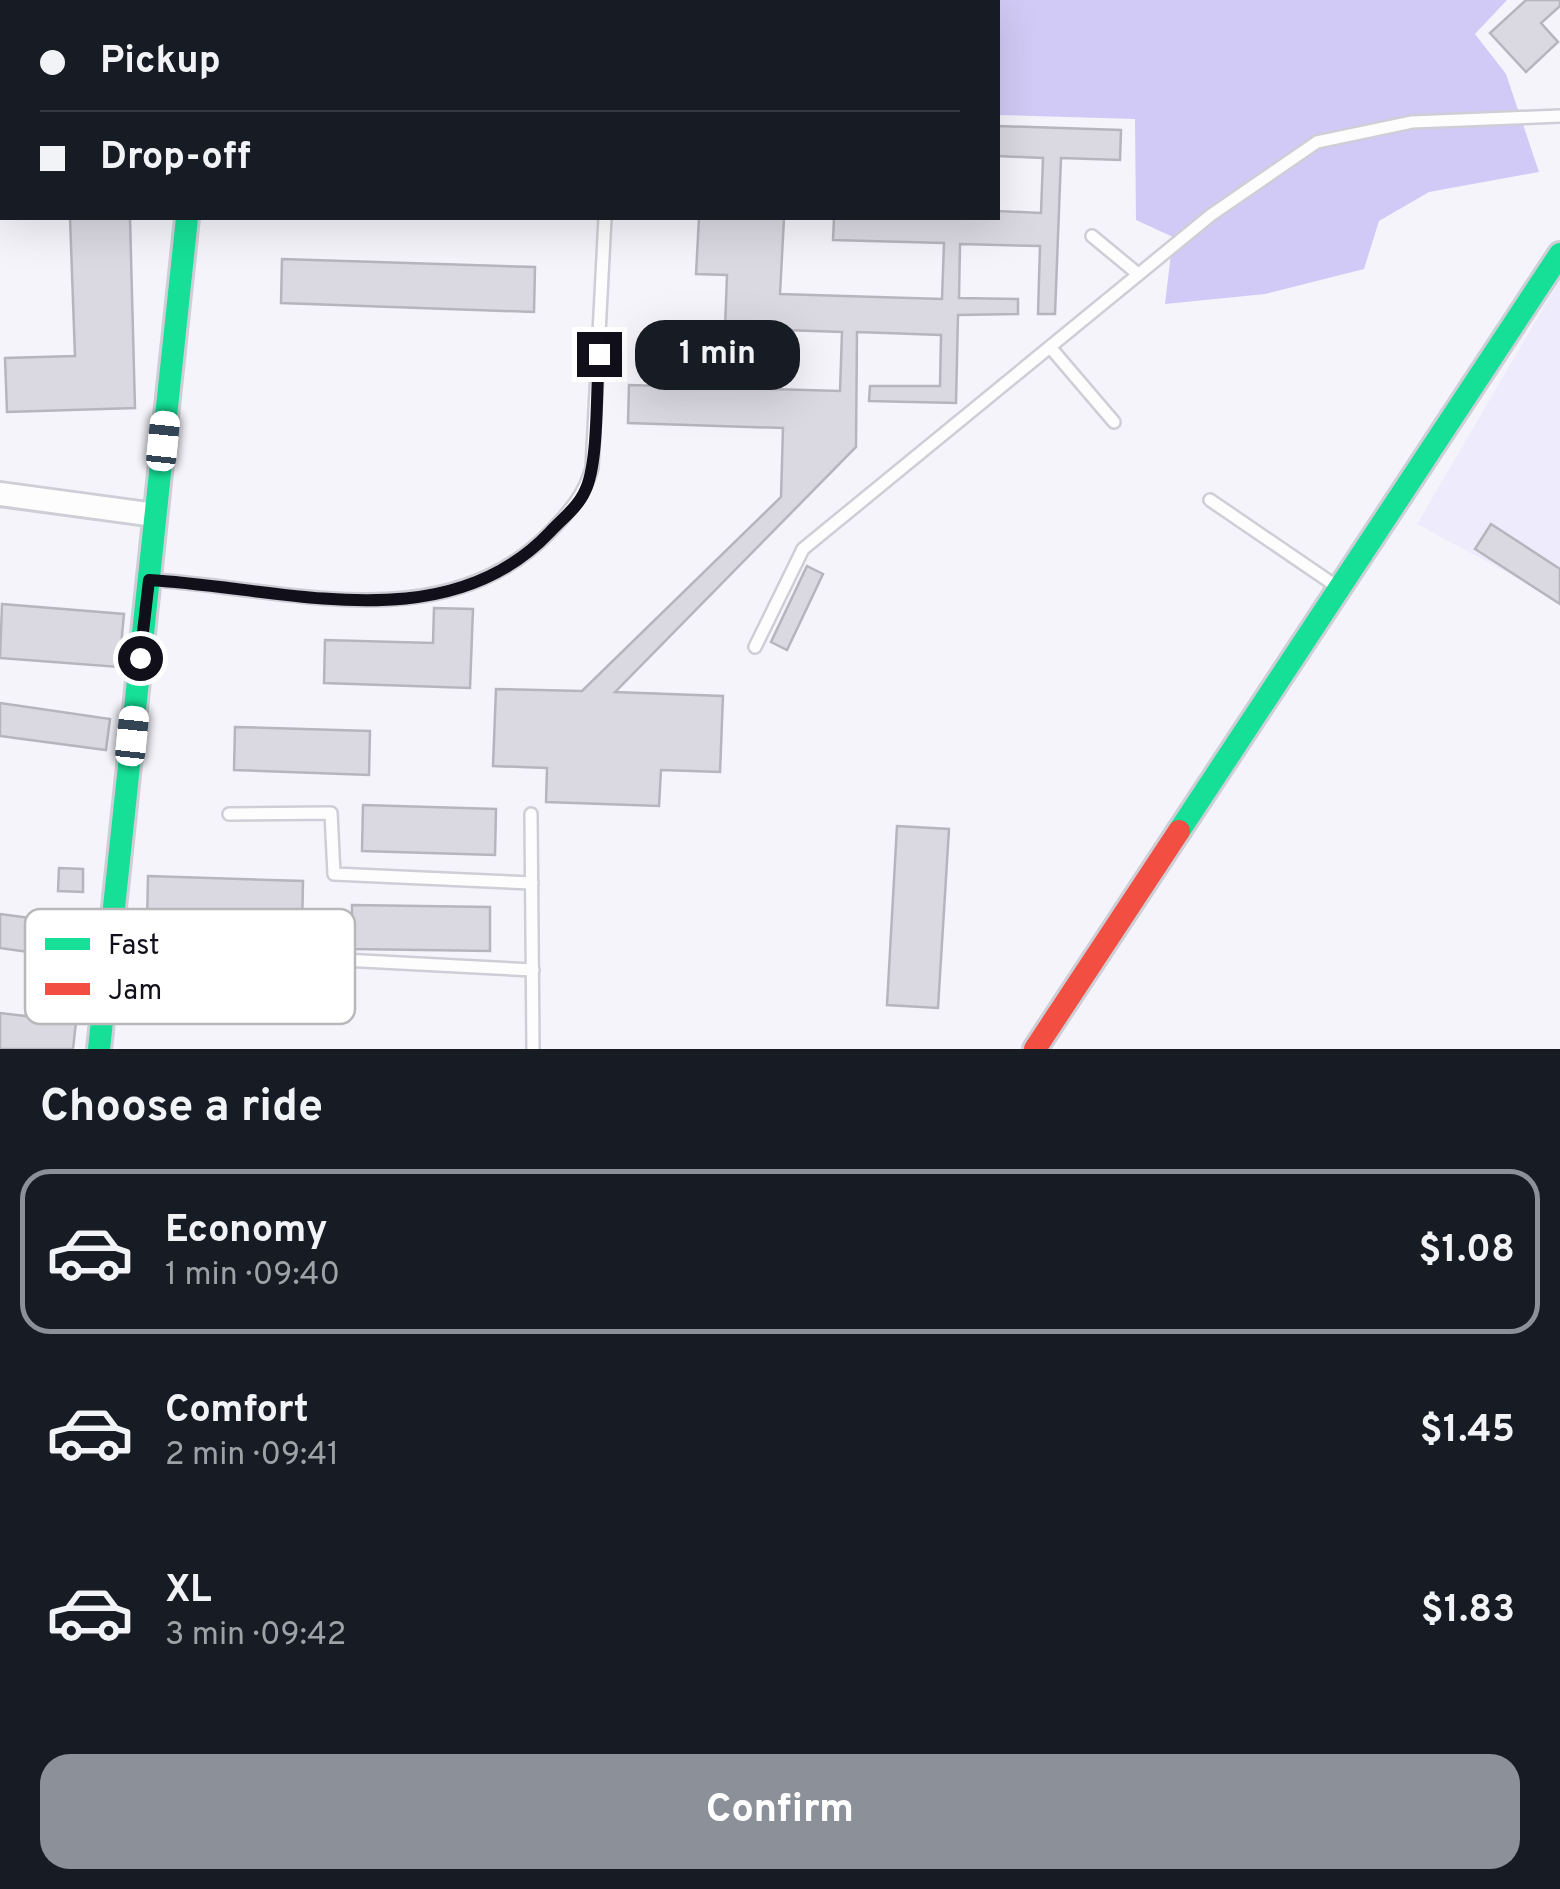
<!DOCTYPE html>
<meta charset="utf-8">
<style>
:root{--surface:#171b24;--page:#20242c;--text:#f1f3f6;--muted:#9ea1a6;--line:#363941;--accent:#8c9099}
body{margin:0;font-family:Overpass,sans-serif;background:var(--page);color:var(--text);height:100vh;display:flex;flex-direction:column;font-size:38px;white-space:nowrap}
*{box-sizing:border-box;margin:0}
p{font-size:32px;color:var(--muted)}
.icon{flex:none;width:55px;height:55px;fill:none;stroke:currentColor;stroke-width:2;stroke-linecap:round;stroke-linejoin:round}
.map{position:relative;height:1049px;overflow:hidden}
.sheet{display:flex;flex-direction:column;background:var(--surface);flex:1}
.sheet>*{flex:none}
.hud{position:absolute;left:0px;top:0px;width:1000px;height:220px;box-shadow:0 10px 40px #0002;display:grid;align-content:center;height:220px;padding:0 40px;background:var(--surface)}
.end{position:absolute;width:45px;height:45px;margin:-22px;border:12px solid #110f1a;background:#fff;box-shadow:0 0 0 5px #fff}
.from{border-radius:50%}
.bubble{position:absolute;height:70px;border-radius:30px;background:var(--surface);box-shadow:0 10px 40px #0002;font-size:32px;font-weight:700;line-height:70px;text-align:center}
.car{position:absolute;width:30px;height:60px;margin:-30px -15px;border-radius:12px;box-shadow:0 0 8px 2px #0007;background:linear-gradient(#fff 24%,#345 0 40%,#fff 0 76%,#345 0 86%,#fff 0)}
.hud b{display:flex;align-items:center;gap:35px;height:95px;font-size:38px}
.hud b+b{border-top:2px solid var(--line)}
.hud i{width:25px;height:25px;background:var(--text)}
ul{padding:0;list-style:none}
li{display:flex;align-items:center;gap:30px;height:165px;margin:0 20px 15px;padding:0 20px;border:5px solid transparent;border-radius:30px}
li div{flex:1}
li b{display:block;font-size:38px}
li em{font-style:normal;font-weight:700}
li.on{border-color:var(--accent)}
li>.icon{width:90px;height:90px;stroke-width:1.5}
h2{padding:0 40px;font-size:45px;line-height:120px}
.action{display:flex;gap:20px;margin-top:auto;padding:20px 40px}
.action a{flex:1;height:115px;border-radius:30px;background:var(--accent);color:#fff;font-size:40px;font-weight:700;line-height:115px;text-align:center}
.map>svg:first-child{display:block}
.built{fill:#eeecfc}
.forest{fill:#d1caf6}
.building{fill:#dad9e2;stroke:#b6b5bd;stroke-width:2.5}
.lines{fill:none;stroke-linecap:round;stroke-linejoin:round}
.lane-casing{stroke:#ceced6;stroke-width:16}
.street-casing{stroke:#ceced6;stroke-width:28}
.fast-casing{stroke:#ceced6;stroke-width:28}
.jam-casing{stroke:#ceced6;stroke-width:28}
.lane{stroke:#fefdfe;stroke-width:11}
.street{stroke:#fefdfe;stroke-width:22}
.fast{stroke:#16e098;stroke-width:22}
.jam{stroke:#f24e42;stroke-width:22}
.route{stroke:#110f1a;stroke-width:12}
.key{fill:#fff;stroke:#b8b7ba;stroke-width:2.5}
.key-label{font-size:28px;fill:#110f1a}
</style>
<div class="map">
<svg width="1560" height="1049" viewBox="0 0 1560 1049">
<rect width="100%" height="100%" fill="#f5f4fb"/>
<polygon class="built" points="1560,279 1560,601 1417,524"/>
<polygon class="forest" points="895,0 1507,0 1475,34 1506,74 1539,172 1429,192 1379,221 1364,269 1265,294 1165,304 1173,237 1136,220 1135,119 998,115 998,2"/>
<g class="building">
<polygon points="1526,0 1560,0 1560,6 1541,23 1558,42 1526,72 1490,33"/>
<polygon points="998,126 1121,130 1120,160 1061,158 1055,314 1038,314 1040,246 960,244 959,298 1018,299 1018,314 958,315 956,403 869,401 870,386 940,386 941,335 857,332 856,447 615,692 723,696 720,772 661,770 659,806 546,802 547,768 493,766 496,689 582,691 781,497 783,428 628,423 629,385 840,391 842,332 725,328 727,275 696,274 699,218 784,218 780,294 942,299 944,243 833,240 834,218 998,218 998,211 1041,213 1043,158 998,156"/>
<polygon points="70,218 130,218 135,408 7,412 5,358 75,356"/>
<polygon points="282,259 535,267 534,312 281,303"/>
<polygon points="1491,524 1560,569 1560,604 1475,549"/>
<polygon points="807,566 823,574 787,650 771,642"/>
<polygon points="2,604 124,614 119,667 0,658"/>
<polygon points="434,608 473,609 470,688 324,683 325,640 433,643"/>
<polygon points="0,703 110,719 106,750 0,736"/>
<polygon points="235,727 370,731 369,775 234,770"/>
<polygon points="363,805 496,809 495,855 362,851"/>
<polygon points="897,826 949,829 938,1008 887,1005"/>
<polygon points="59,868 83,869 83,892 58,891"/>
<polygon points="148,876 303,881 302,930 147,925"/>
<polygon points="352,905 490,907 490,951 352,949"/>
<polygon points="0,914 90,926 85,960 0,948"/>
<polygon points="0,1013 76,1022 73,1049 0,1049"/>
</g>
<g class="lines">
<g class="lane-casing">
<g id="lane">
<polyline points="228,2 229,0"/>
<polyline points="0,67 2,65"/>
<polyline points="1092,236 1138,274"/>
<polyline points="1050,347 1114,422"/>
<polyline points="1210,500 1336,586"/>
<path d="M153,580C286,588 446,642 552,530C571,510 584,495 592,468L605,218"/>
<polyline points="755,647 803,549 1211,215 1317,142 1412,122 1560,116"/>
<polyline points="229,814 331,813 334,874 532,883"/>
<polyline points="531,814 533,1049"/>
<polyline points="267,956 533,970"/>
</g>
</g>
<g class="street-casing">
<g id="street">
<polyline points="67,0 67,2"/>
<polyline points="0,494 155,515"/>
</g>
</g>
<g class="fast-casing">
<g id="fast">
<polyline points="1179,831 1560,254"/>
<polyline points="99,1049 187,218"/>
</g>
</g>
<g class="jam-casing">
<polyline id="jam" points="1035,1049 1179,831"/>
</g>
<use href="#lane" class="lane"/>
<use href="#street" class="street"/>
<use href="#fast" class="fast"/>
<use href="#jam" class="jam"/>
</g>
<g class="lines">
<path class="route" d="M140,658L149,580C281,587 445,643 550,532C562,519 578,507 585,491C599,463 596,389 599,354"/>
</g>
<rect x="25" y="909" width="330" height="115" rx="15" class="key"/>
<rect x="45" y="938" width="45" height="12" fill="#16e098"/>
<rect x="45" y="983" width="45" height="12" fill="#f24e42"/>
<g class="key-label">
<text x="108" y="954">Fast</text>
<text x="108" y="999">Jam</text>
</g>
</svg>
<i class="end from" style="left:140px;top:658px"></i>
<i class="end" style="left:599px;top:354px"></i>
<div class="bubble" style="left:635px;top:320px;width:165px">1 min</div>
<i class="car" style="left:163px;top:441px;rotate:6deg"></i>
<i class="car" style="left:132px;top:736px;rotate:6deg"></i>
<div class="hud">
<b><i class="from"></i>Pickup</b>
<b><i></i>Drop-off</b>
</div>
</div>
<section class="sheet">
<h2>Choose a ride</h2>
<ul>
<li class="on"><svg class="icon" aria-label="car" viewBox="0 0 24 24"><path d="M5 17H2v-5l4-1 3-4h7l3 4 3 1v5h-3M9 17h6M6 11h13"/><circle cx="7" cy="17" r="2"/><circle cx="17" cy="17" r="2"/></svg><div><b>Economy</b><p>1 min · 09:40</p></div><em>$1.08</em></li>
<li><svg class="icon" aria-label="car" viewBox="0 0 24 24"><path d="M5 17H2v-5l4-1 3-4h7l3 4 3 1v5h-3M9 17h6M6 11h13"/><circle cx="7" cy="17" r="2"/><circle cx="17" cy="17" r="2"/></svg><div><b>Comfort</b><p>2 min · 09:41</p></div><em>$1.45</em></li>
<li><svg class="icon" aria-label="car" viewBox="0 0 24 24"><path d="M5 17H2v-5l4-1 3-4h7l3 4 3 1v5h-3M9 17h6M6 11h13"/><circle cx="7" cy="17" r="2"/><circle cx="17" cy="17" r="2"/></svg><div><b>XL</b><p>3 min · 09:42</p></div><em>$1.83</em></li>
</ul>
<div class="action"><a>Confirm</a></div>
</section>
